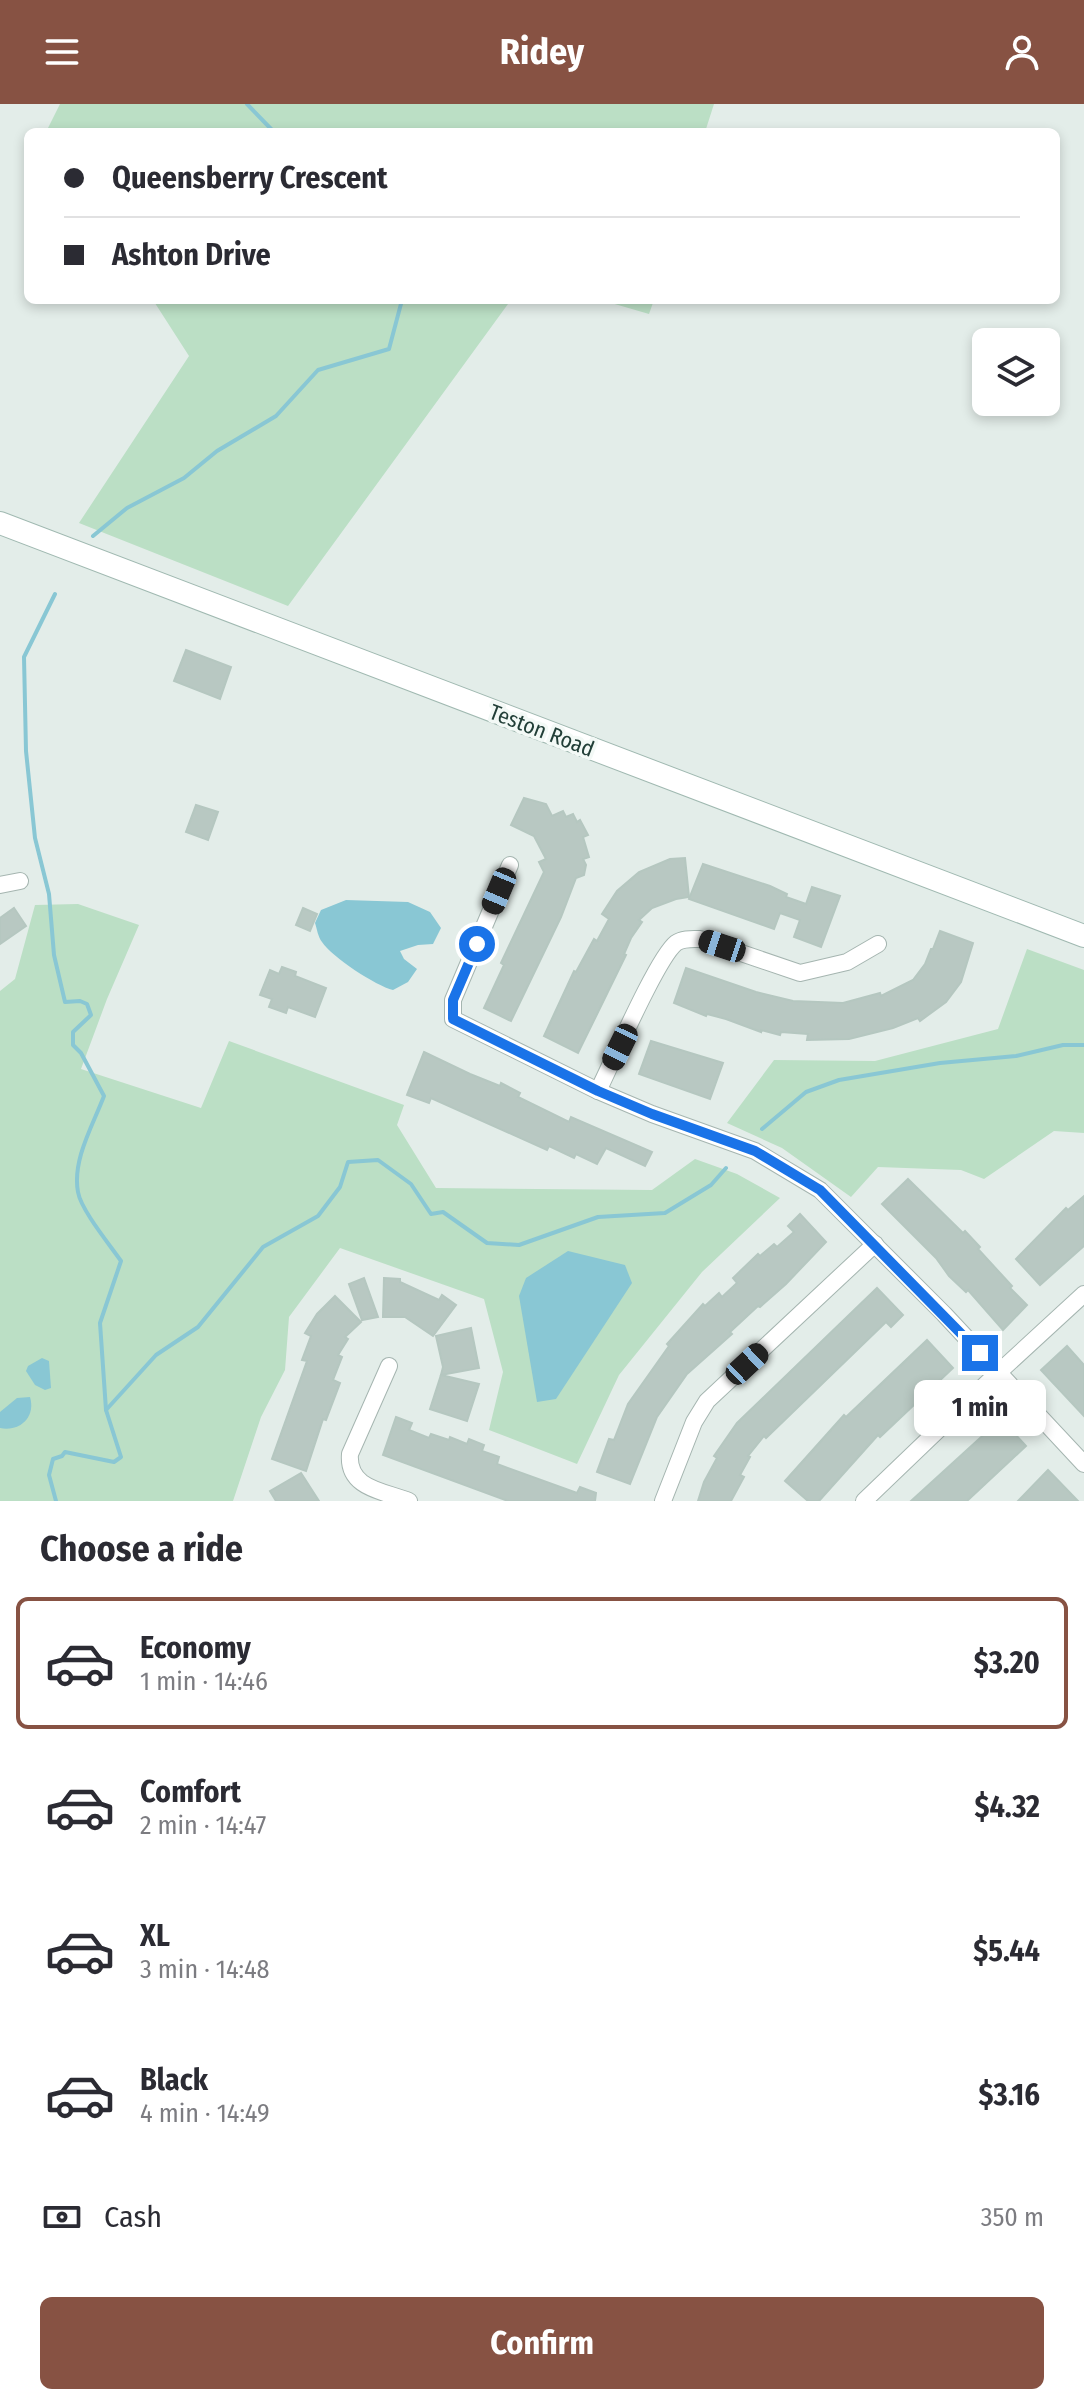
<!DOCTYPE html>
<meta charset="utf-8">
<style>
:root{--surface:#fff;--page:#f2f2f3;--text:#2b2b33;--muted:#7c7c81;--line:#e1e1e2;--accent:#875243}
body{margin:0;font-family:"Fira Sans Condensed",sans-serif;background:var(--page);color:var(--text);height:100vh;display:flex;flex-direction:column;font-size:30px;white-space:nowrap}
*{box-sizing:border-box;margin:0}
p{font-size:26px;color:var(--muted)}
.icon{flex:none;width:44px;height:44px;fill:none;stroke:currentColor;stroke-width:2;stroke-linecap:round;stroke-linejoin:round}
.map{position:relative;height:1397px;overflow:hidden}
.drawer{display:flex;flex-direction:column;background:var(--surface);flex:1}
.drawer>*{flex:none}
.guide{position:absolute;left:24px;top:24px;width:1036px;height:176px;border-radius:12px;box-shadow:0 4px 12px #0003;display:grid;align-content:center;height:176px;padding:0 40px;background:var(--surface)}
.buttons{position:absolute;left:972px;top:224px;display:grid;gap:16px}
.buttons a{display:grid;place-items:center;width:88px;height:88px;border-radius:12px;background:var(--surface);box-shadow:0 4px 12px #0003;font-size:40px}
.end{position:absolute;width:36px;height:36px;margin:-18px;border:10px solid #1a73e8;background:#fff;box-shadow:0 0 0 4px #fff}
.from{border-radius:50%}
.bubble{position:absolute;height:56px;border-radius:12px;background:var(--surface);box-shadow:0 4px 12px #0003;font-size:26px;font-weight:700;line-height:56px;text-align:center}
.car{position:absolute;width:24px;height:48px;margin:-24px -12px;border-radius:10px;box-shadow:0 0 6px 2px #0007;background:linear-gradient(#222 24%,#8ab4d8 0 40%,#222 0 76%,#8ab4d8 0 86%,#222 0)}
.guide b{display:flex;align-items:center;gap:28px;height:76px;font-size:30px}
.guide b+b{border-top:2px solid var(--line)}
.guide i{width:20px;height:20px;background:var(--text)}
ul{padding:0;list-style:none}
li{display:flex;align-items:center;gap:24px;height:132px;margin:0 16px 12px;padding:0 24px;border:4px solid transparent;border-radius:12px}
li div{flex:1}
li b{display:block;font-size:30px}
li em{font-style:normal;font-weight:700}
li.current{border-color:var(--accent)}
li>.icon{width:72px;height:72px;stroke-width:1.5}
h2{padding:0 40px;font-size:36px;line-height:96px}
.pay{display:flex;align-items:center;gap:20px;height:88px;padding:0 40px;font-size:30px}
.pay p{margin-inline-start:auto}
.primary-button{display:flex;gap:16px;margin-top:auto;padding:16px 40px}
.primary-button a{flex:1;height:92px;border-radius:12px;background:var(--accent);color:#fff;font-size:32px;font-weight:700;line-height:92px;text-align:center}
header{display:flex;justify-content:space-between;align-items:center;height:104px;padding:0 40px;background:var(--accent);color:#fff;font-size:36px;font-weight:700}
.map>svg:first-child{display:block}
.green{fill:#bbdfc5}
.water{fill:#89c7d4}
.lines{fill:none;stroke-linecap:round;stroke-linejoin:round}
.stream{stroke:#89c7d4;stroke-width:4}
.building{fill:#b8c8c2;stroke:#b5c7c0;stroke-width:2}
.minor-casing{stroke:#a5b5b0;stroke-width:18}
.secondary-casing{stroke:#a0b9b1;stroke-width:24}
.minor{stroke:#fff;stroke-width:16}
.secondary{stroke:#fff;stroke-width:22}
.route{stroke:#1a73e8;stroke-width:10}
.labels{text-anchor:middle;stroke-width:7;stroke-linejoin:round;paint-order:stroke}
.street-label{font-size:22px;fill:#223f38;stroke:#f3f9f6}
</style>
<header><svg class="icon" aria-label="menu" viewBox="0 0 24 24"><path d="M4 6h16M4 12h16M4 18h16"/></svg>Ridey<svg class="icon" aria-label="person" viewBox="0 0 24 24"><circle cx="12" cy="8" r="4"/><path d="M4 21q1-7 8-7t8 7"/></svg></header>
<div class="map">
<svg width="1084" height="1397" viewBox="0 0 1084 1397">
<rect width="100%" height="100%" fill="#e3ede9"/>
<g class="green">
<polygon points="60,0 714,0 705,28 46,28"/>
<polygon points="153,196 511,196 288,502 79,419 189,252"/>
<polygon points="601,196 654,196 649,210"/>
<polygon points="78,800 139,821 107,895 81,965 201,1004 229,937 404,1001 397,1021 436,1084 652,1086 695,1055 737,1070 780,1094 702,1168 619,1271 577,1360 489,1326 503,1268 484,1195 340,1144 289,1213 285,1266 261,1313 233,1397 0,1397 0,887 15,875 35,801"/>
<polygon points="1027,845 1084,866 1084,1029 1054,1027 984,1075 961,1066 878,1063 851,1093 782,1044 727,1019 774,956 875,957 998,925"/>
</g>
<g class="water">
<path d="M346,796L408,798L430,808L441,824L433,840L418,841L400,847L404,855L417,865L408,878L393,886C376,882 332,853 322,838C318,833 317,825 315,819L321,806Z"/>
<polygon points="568,1147 625,1161 632,1179 556,1295 537,1298 519,1192 526,1174"/>
<polygon points="42,1254 49,1257 51,1284 45,1286 35,1281 26,1267 28,1262"/>
<path d="M30,1293C36,1313 20,1328 0,1324V1308L17,1294Z"/>
</g>
<g class="lines">
<g class="stream">
<polyline points="247,0 274,28"/>
<polyline points="93,432 127,404 184,374 217,347 276,312 318,266 389,245 402,196"/>
<path d="M55,490L24,553L26,647L35,734L49,790L54,851L65,898L80,897L87,900L91,911L73,928V941L81,949L104,992C93,1021 72,1056 78,1088C81,1106 110,1141 121,1157L100,1219L106,1306L121,1353L114,1358L65,1348L62,1352L53,1355L49,1371L56,1397"/>
<polyline points="762,1025 806,988 839,976 940,959 1016,952 1063,941 1084,941"/>
<polyline points="106,1306 156,1251 198,1223 263,1143 318,1112 340,1083 348,1058 378,1056 411,1080 431,1110 443,1108 487,1139 519,1141 598,1113 665,1109 711,1081 726,1064"/>
</g>
</g>
<g class="building">
<polygon points="186,546 231,563 220,595 174,577"/>
<polygon points="524,694 546,700 552,712 563,707 566,713 573,710 577,718 580,716 588,731 583,733 589,753 583,755 586,761 584,771 576,774 561,813 511,917 484,904 504,861 501,859 544,768 539,758 546,755 534,732 511,721"/>
<polygon points="196,701 218,708 208,736 186,728"/>
<polygon points="685,754 689,793 676,795 652,804 639,816 642,818 631,834 624,850 626,851 578,949 544,932 574,867 576,868 594,835 597,837 609,815 602,810 617,787 639,768 670,755"/>
<polygon points="703,760 770,782 787,790 786,793 806,800 812,783 840,792 821,843 794,833 800,816 780,809 774,825 689,795"/>
<polygon points="14,804 26,822 0,840 0,814"/>
<polygon points="303,804 317,810 310,827 296,821"/>
<polygon points="940,827 973,839 961,878 946,898 920,917 918,914 893,924 849,935 807,936 808,930 781,928 780,931 761,926 761,928 726,915 707,910 706,912 674,899 686,864 756,888 793,897 843,899 880,889 881,892 913,876 925,860 931,845 933,845"/>
<polygon points="282,863 296,868 295,872 326,884 315,913 288,903 286,909 269,903 272,895 260,891 270,866 279,870"/>
<polygon points="651,937 723,959 710,995 639,970"/>
<polygon points="424,948 470,970 500,982 501,979 520,989 518,993 569,1018 571,1013 652,1048 645,1062 606,1044 597,1060 576,1050 574,1054 549,1042 547,1046 431,994 429,999 407,991"/>
<polygon points="908,1075 963,1129 965,1127 980,1143 978,1145 1012,1182 1010,1184 1027,1201 1003,1226 968,1186 966,1188 949,1172 936,1154 882,1100"/>
<polygon points="1084,1092 1084,1142 1040,1181 1016,1155 1066,1104 1068,1106"/>
<polygon points="800,1110 826,1138 786,1180 760,1203 758,1202 730,1228 732,1230 687,1270 657,1313 630,1380 597,1368 609,1335 614,1336 628,1300 669,1242 667,1240 703,1200 705,1202 719,1189 722,1193 737,1179 733,1174 758,1150 760,1152 774,1140 777,1143 794,1128 788,1122"/>
<polygon points="364,1174 378,1213 362,1216 349,1180"/>
<polygon points="384,1174 400,1175 400,1178 439,1196 442,1191 456,1201 433,1232 405,1213 383,1213"/>
<polygon points="877,1184 903,1211 891,1223 886,1218 766,1334 764,1332 748,1352 750,1353 740,1371 744,1373 731,1397 698,1397 704,1378 717,1354 714,1352 737,1319"/>
<polygon points="335,1192 361,1218 345,1233 348,1235 338,1251 342,1253 333,1276 340,1279 326,1316 323,1315 306,1367 272,1355 307,1257 302,1256 311,1232 305,1229 317,1210"/>
<polygon points="471,1224 479,1264 441,1271 443,1263 436,1232"/>
<polygon points="927,1236 953,1264 880,1333 878,1331 819,1397 808,1397 785,1377 844,1311 846,1313"/>
<polygon points="1067,1242 1084,1261 1084,1312 1041,1266"/>
<polygon points="441,1271 479,1280 467,1317 430,1305"/>
<polygon points="396,1313 412,1319 409,1326 429,1334 431,1330 449,1336 450,1333 467,1340 469,1335 484,1341 482,1347 499,1353 497,1360 577,1389 580,1383 596,1389 595,1397 508,1397 383,1351"/>
<polygon points="1001,1315 1026,1342 967,1397 911,1397"/>
<polygon points="1048,1366 1078,1397 1018,1397"/>
<polygon points="301,1369 319,1397 276,1397 270,1387"/>
</g>
<g class="lines">
<g class="minor-casing">
<g id="minor">
<polyline points="510,761 453,896 453,915 598,987 652,1010 755,1047 820,1086 944,1210 1084,1360"/>
<polyline points="0,781 20,777"/>
<path d="M598,987C612,959 657,854 676,839C683,834 693,835 700,835L800,869L847,858L878,840"/>
<path d="M389,1262L350,1350C347,1385 384,1387 409,1397"/>
<polyline points="663,1397 694,1318 707,1297 875,1140"/>
<polyline points="864,1397 986,1280 1084,1190"/>
</g>
</g>
<g class="secondary-casing">
<polyline id="secondary" points="0,419 1084,832"/>
</g>
<use href="#minor" class="minor"/>
<use href="#secondary" class="secondary"/>
</g>
<g class="lines">
<polyline class="route" points="477,840 453,896 453,915 598,987 652,1010 755,1047 820,1086 980,1249"/>
</g>
<g class="labels">
<g class="street-label">
<text transform="translate(542 626) rotate(21)" y="8">Teston Road</text>
</g>
</g>
</svg>
<div class="buttons">
<a><svg class="icon" aria-label="layers" viewBox="0 0 24 24"><path d="M12 4l9 5-9 5-9-5zM3 14l9 5 9-5"/></svg></a>
</div>
<i class="end from" style="left:477px;top:840px"></i>
<i class="end" style="left:980px;top:1249px"></i>
<div class="bubble" style="left:914px;top:1276px;width:132px">1 min</div>
<i class="car" style="left:499px;top:787px;rotate:203deg"></i>
<i class="car" style="left:722px;top:842px;rotate:288deg"></i>
<i class="car" style="left:620px;top:943px;rotate:206deg"></i>
<i class="car" style="left:747px;top:1260px;rotate:47deg"></i>
<div class="guide">
<b><i class="from"></i>Queensberry Crescent</b>
<b><i></i>Ashton Drive</b>
</div>
</div>
<section class="drawer">
<h2>Choose a ride</h2>
<ul>
<li class="current"><svg class="icon" aria-label="car" viewBox="0 0 24 24"><path d="M5 17H2v-5l4-1 3-4h7l3 4 3 1v5h-3M9 17h6M6 11h13"/><circle cx="7" cy="17" r="2"/><circle cx="17" cy="17" r="2"/></svg><div><b>Economy</b><p>1 min · 14:46</p></div><em>$3.20</em></li>
<li><svg class="icon" aria-label="car" viewBox="0 0 24 24"><path d="M5 17H2v-5l4-1 3-4h7l3 4 3 1v5h-3M9 17h6M6 11h13"/><circle cx="7" cy="17" r="2"/><circle cx="17" cy="17" r="2"/></svg><div><b>Comfort</b><p>2 min · 14:47</p></div><em>$4.32</em></li>
<li><svg class="icon" aria-label="car" viewBox="0 0 24 24"><path d="M5 17H2v-5l4-1 3-4h7l3 4 3 1v5h-3M9 17h6M6 11h13"/><circle cx="7" cy="17" r="2"/><circle cx="17" cy="17" r="2"/></svg><div><b>XL</b><p>3 min · 14:48</p></div><em>$5.44</em></li>
<li><svg class="icon" aria-label="car" viewBox="0 0 24 24"><path d="M5 17H2v-5l4-1 3-4h7l3 4 3 1v5h-3M9 17h6M6 11h13"/><circle cx="7" cy="17" r="2"/><circle cx="17" cy="17" r="2"/></svg><div><b>Black</b><p>4 min · 14:49</p></div><em>$3.16</em></li>
</ul>
<div class="pay"><svg class="icon" aria-label="cash" viewBox="0 0 24 24"><path d="M3 7h18v10H3z"/><circle cx="12" cy="12" r="2"/></svg>Cash<p>350 m</p></div>
<div class="primary-button"><a>Confirm</a></div>
</section>
